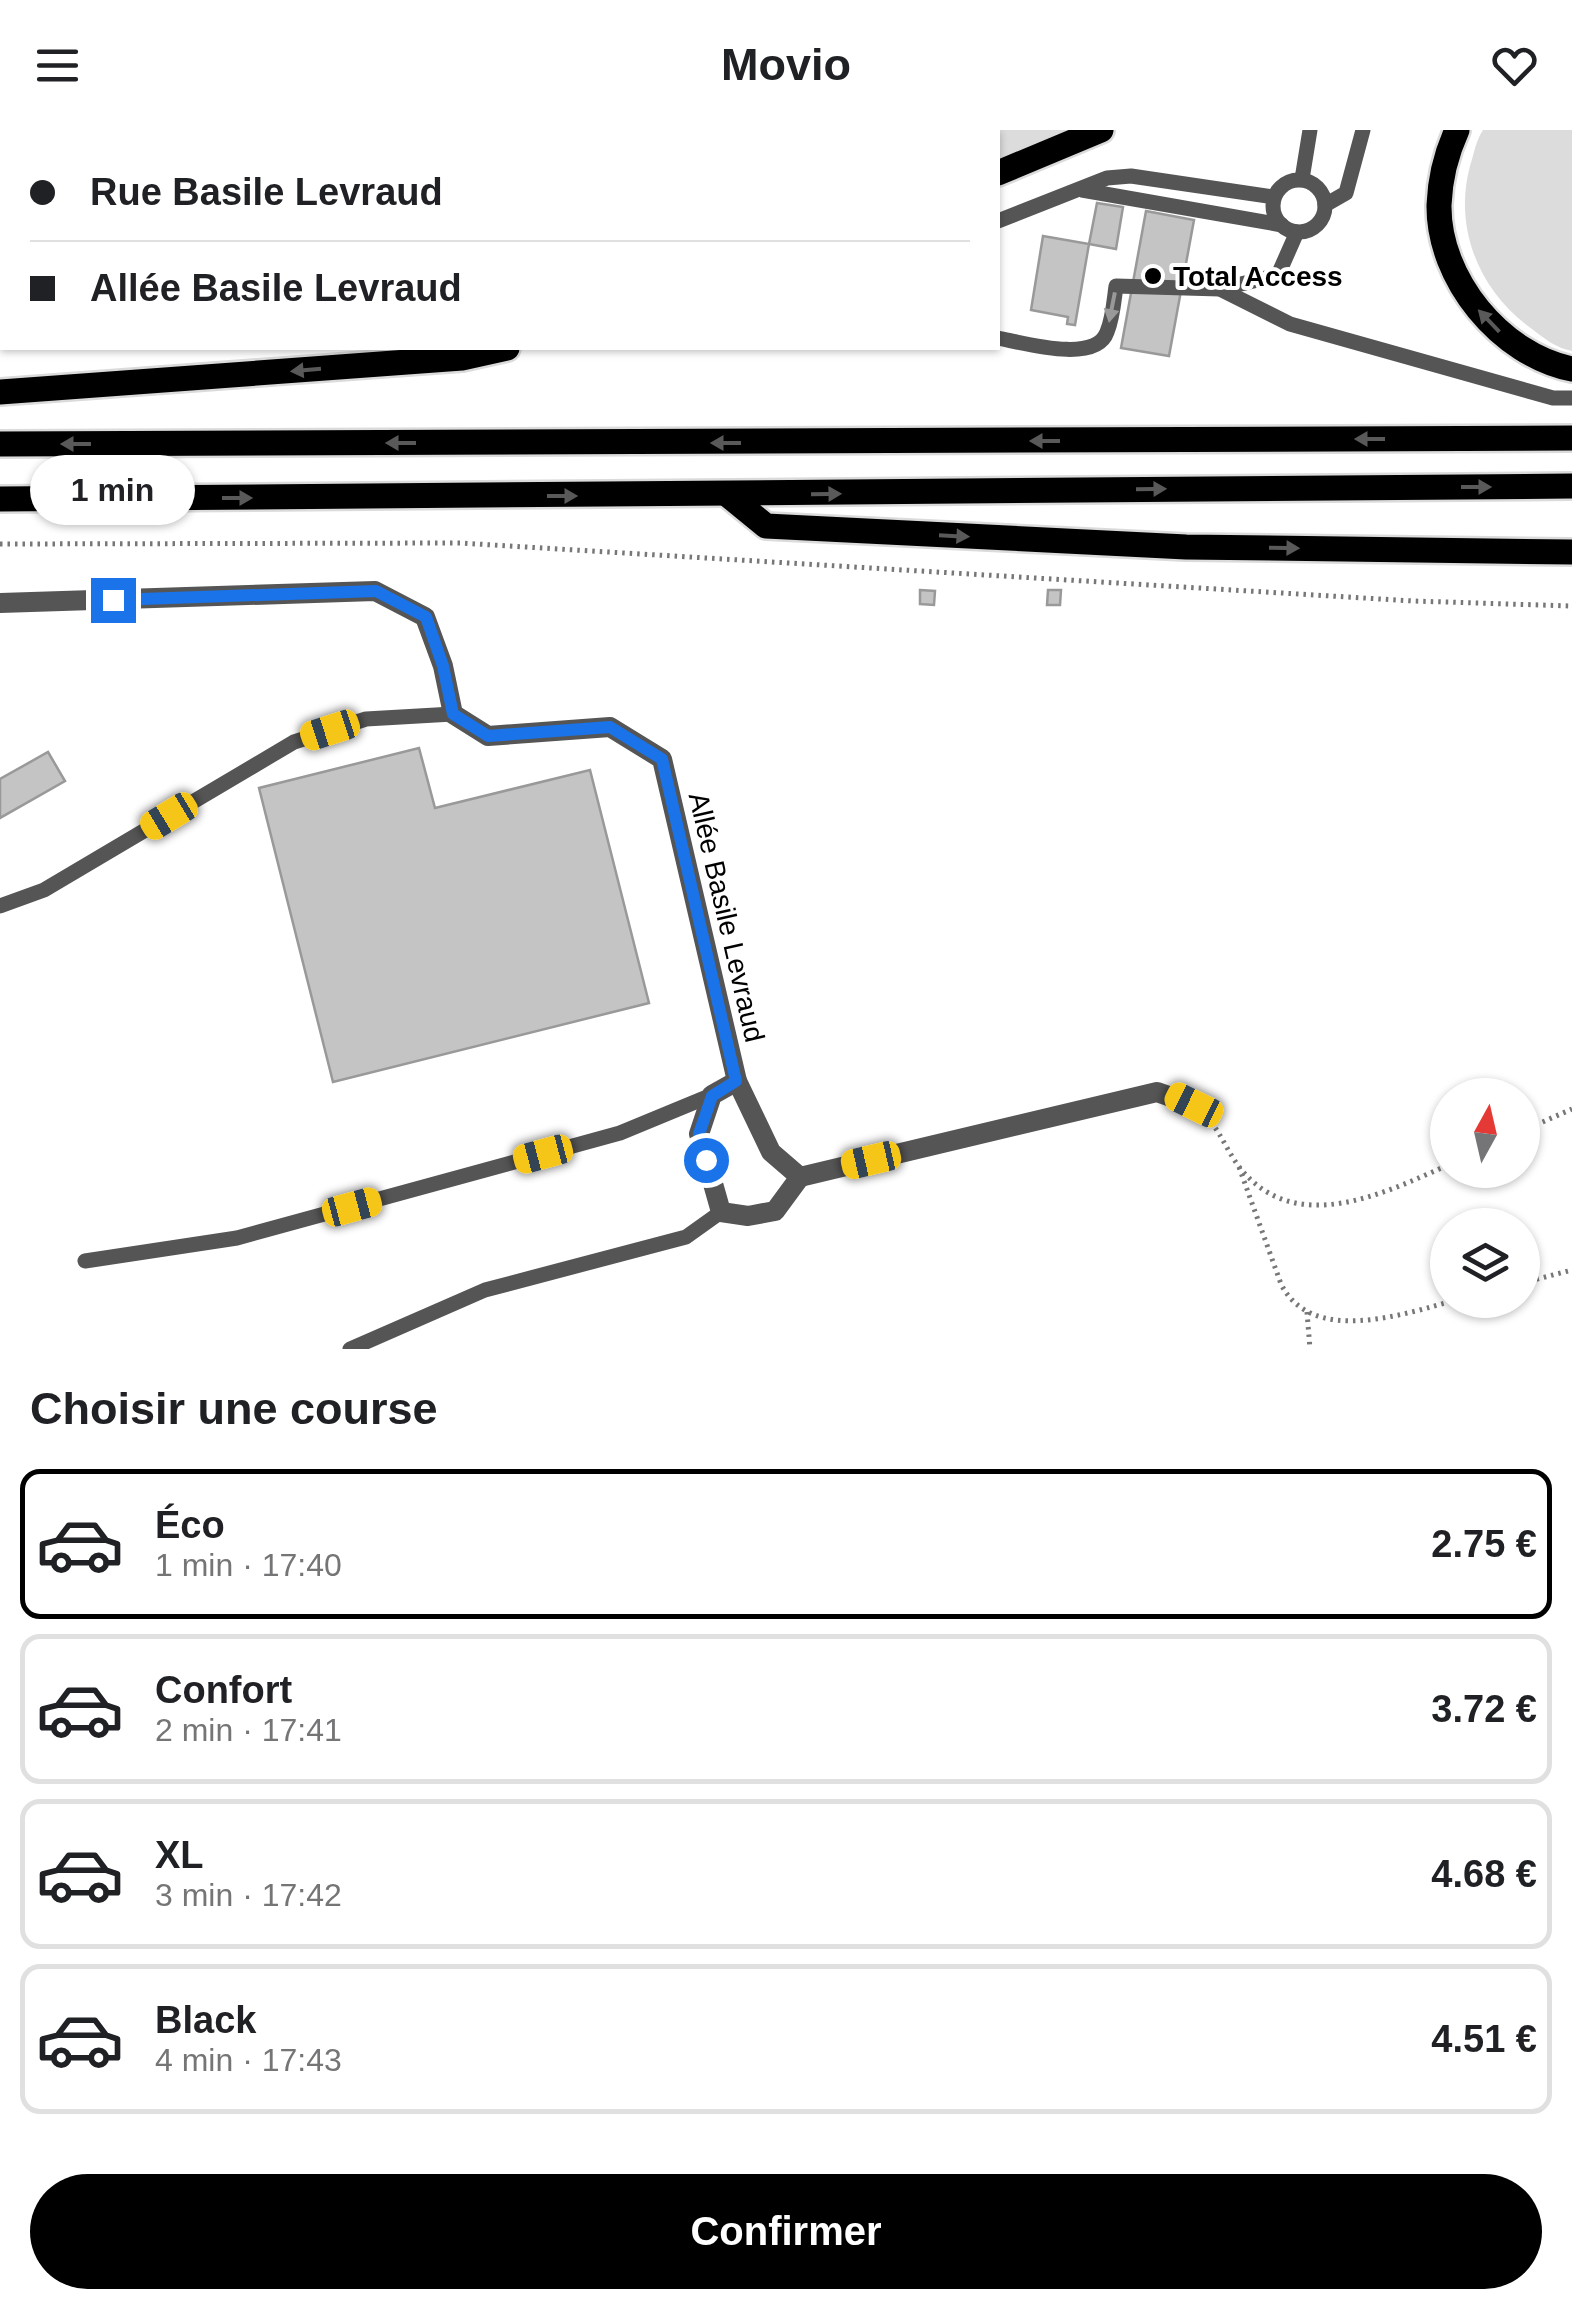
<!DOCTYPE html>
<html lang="fr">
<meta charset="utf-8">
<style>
:root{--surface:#fff;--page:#f6f6f6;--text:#202124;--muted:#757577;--line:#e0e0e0;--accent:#000}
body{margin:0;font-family:Arial,sans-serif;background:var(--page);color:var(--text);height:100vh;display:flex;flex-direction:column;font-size:38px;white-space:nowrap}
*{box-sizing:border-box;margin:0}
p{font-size:32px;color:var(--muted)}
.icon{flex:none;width:55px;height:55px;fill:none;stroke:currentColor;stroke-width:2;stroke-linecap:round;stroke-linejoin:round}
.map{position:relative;height:1219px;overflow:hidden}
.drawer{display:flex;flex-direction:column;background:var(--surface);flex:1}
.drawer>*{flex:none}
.guide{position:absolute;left:0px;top:0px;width:1000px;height:220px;box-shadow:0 2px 8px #0004;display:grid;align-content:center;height:220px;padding:0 30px;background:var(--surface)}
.needle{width:65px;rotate:8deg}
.buttons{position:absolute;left:1430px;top:948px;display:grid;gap:20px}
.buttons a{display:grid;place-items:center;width:110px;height:110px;border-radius:50%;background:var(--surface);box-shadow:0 2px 8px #0004;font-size:50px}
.end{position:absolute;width:45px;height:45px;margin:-22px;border:12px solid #1a73e8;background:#fff;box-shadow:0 0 0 5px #fff}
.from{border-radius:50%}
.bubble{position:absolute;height:70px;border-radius:35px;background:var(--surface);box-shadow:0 2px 8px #0004;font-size:32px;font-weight:700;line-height:70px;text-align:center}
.car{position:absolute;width:30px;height:60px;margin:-30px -15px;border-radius:12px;box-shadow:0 0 8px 2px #0007;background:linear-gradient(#f5c518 24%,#345 0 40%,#f5c518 0 76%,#345 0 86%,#f5c518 0)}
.guide b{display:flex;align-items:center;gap:35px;height:95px;font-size:38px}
.guide b+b{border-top:2px solid var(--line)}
.guide i{width:25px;height:25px;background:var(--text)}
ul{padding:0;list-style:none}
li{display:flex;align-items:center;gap:30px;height:150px;margin:0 20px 15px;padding:0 10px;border:5px solid var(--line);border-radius:20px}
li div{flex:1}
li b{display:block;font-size:38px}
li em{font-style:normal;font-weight:700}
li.on{border-color:var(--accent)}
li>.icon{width:90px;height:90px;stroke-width:1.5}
h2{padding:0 30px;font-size:45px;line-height:120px}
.button{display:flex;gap:20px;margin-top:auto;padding:20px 30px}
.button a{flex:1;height:115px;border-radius:60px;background:var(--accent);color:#fff;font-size:40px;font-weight:700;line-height:115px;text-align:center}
header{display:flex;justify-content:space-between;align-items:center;height:130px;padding:0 30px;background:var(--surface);font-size:45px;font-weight:700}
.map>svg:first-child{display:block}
.green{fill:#dcdcdc}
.building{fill:#c4c4c4;stroke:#999;stroke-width:2.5}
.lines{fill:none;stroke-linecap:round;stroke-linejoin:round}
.primary-casing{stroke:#dbdbdb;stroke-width:30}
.path{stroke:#777;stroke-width:5;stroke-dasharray:2.5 5;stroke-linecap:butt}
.lane{stroke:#555;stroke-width:15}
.street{stroke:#555;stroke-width:20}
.primary{stroke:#000;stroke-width:25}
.oneway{fill:#999}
.oneway2{fill:#595959}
.route{stroke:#1a73e8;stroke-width:12}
.poi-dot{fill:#000;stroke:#fff;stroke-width:4}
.labels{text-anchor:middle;stroke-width:8;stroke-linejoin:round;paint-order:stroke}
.poi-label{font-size:28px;font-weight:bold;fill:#000;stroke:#fff;text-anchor:start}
.street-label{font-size:28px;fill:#000;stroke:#fff}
</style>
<header><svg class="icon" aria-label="menu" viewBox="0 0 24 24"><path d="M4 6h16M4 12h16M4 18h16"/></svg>Movio<svg class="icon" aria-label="heart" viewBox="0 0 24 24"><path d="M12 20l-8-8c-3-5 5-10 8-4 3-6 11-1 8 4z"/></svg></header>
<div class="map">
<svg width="1572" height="1219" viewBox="0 0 1572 1219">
<rect width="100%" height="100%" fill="#fff"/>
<g class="green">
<polygon points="391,0 976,0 391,2"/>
<polygon points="990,0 1065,0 998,30 998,2 984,2"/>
<path d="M1483,0H1572V221C1556,218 1545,209 1532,199C1480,162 1453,99 1470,36C1474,24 1476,10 1483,0Z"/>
</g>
<g class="building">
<polygon points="1097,73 1123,77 1116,119 1089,114"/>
<polygon points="1146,81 1194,90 1169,226 1121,218"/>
<polygon points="1043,106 1089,114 1075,195 1067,194 1068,187 1031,180"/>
<polygon points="920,460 935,461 934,475 920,474"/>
<polygon points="1048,460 1061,460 1060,475 1047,475"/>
<polygon points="419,618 435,678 590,640 649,873 333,952 259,658"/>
<polygon points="48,622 65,651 0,688 0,649"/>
</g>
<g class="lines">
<g class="primary-casing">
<g id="primary">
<path d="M1457,0C1446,24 1440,49 1439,75C1438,149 1501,225 1572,239"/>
<polyline points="998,43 1101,0"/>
<polyline points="0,262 462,228 507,218"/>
<polyline points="0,314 1572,308"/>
<polyline points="728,365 766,396 1186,417 1572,422"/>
<polyline points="0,369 1572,356"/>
</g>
</g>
<g class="path">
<polyline points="0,414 460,413 1413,471 1572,476"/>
<path d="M1211,992C1222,1006 1229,1024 1240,1038C1295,1107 1383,1064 1448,1035"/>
<polyline points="1522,1001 1572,979"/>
<path d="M1239,1037L1281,1154C1312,1216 1404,1184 1456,1170"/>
<polyline points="1522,1153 1572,1140"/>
<polyline points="1307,1182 1310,1219"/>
</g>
<g class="lane">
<polyline points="1302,49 1310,0"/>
<circle cx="1299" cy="76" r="26"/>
<polyline points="1082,60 1282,95"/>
<polyline points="1325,75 1346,63 1363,0"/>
<polyline points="998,91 1107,48 1131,46 1274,67"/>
<polyline points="1220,159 1278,145 1297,102"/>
<path d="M998,208C1024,213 1096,234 1107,202C1113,188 1114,170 1116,156L1220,159L1290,194L1553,268H1572"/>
<polyline points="0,776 44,760 294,612 366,589 453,584"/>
<polyline points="85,1131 237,1108 620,1003 712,965"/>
<polyline points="350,1219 485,1160 686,1107 721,1082"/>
</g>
<g class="street">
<polyline points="778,0 788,2"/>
<polyline points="166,2 192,0"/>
<polyline points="923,2 932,0"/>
<polyline points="0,18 2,18"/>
<polyline points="0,473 375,461 425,487 443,536 453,584 488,606 610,597 662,629 737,951 771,1022 800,1047 1157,962 1194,975"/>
<polyline points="737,951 712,965 699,1004 721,1082 748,1086 775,1081 800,1047"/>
</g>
<use href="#primary" class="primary"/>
</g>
<defs><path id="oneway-solid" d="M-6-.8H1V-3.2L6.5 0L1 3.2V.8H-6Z" transform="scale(2.5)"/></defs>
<use class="oneway" href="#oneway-solid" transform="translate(1112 177) rotate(101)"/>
<g class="oneway2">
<use href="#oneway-solid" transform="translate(1489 191) rotate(-134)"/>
<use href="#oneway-solid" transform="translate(306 240) rotate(175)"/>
<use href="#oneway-solid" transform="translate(1370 309) rotate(180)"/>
<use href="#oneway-solid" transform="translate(1045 311) rotate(180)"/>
<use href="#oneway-solid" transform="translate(401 313) rotate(180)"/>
<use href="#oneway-solid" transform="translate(726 313) rotate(180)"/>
<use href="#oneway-solid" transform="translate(76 314) rotate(180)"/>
<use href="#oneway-solid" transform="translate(1476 357)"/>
<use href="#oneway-solid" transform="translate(1151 359) rotate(-1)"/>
<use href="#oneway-solid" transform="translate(826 364) rotate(-1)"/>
<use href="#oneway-solid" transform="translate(562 366)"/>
<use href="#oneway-solid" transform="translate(237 368)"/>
<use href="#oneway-solid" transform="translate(954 406) rotate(3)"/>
<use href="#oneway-solid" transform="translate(1284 418) rotate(1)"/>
</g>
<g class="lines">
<polyline class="route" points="113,470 376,461 426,487 443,536 453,584 488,606 610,597 662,629 736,951 712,966 699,1004 706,1030"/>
</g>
<circle class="poi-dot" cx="1153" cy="146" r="10"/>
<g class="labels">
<g class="poi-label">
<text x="1173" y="156">Total Access</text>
</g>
<g class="street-label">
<text transform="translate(727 787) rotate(77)" y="10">Allée Basile Levraud</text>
</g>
</g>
</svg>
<div class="buttons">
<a><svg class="needle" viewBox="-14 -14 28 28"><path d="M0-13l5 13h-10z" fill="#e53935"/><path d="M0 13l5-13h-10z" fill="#757577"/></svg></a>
<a><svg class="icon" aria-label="layers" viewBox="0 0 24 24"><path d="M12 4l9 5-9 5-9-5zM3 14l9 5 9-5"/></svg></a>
</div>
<i class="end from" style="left:706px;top:1030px"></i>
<i class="end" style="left:113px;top:470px"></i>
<div class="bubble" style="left:30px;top:325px;width:165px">1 min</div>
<i class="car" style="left:330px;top:600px;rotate:252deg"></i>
<i class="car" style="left:169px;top:686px;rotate:239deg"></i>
<i class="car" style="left:1194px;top:975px;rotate:296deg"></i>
<i class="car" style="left:543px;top:1024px;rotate:255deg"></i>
<i class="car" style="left:871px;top:1030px;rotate:257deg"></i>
<i class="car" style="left:352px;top:1077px;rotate:75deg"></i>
<div class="guide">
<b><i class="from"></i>Rue Basile Levraud</b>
<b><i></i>Allée Basile Levraud</b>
</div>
</div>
<section class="drawer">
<h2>Choisir une course</h2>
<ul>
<li class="on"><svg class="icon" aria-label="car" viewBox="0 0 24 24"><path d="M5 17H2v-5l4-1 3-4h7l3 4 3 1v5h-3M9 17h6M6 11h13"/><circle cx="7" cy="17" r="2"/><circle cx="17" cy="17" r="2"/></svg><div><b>Éco</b><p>1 min · 17:40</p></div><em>2.75 €</em></li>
<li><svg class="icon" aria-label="car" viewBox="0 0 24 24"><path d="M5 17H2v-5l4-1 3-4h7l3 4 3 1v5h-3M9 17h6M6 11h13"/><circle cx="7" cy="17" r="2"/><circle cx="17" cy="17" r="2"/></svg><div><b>Confort</b><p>2 min · 17:41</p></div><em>3.72 €</em></li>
<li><svg class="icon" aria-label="car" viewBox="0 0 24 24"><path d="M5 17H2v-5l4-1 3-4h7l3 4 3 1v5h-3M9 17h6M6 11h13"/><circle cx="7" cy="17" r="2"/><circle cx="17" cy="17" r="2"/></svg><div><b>XL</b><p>3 min · 17:42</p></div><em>4.68 €</em></li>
<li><svg class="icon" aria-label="car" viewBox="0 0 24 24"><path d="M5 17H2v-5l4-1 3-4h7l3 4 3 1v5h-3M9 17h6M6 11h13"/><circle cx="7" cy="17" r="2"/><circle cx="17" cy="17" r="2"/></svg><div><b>Black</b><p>4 min · 17:43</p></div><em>4.51 €</em></li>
</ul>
<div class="button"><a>Confirmer</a></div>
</section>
